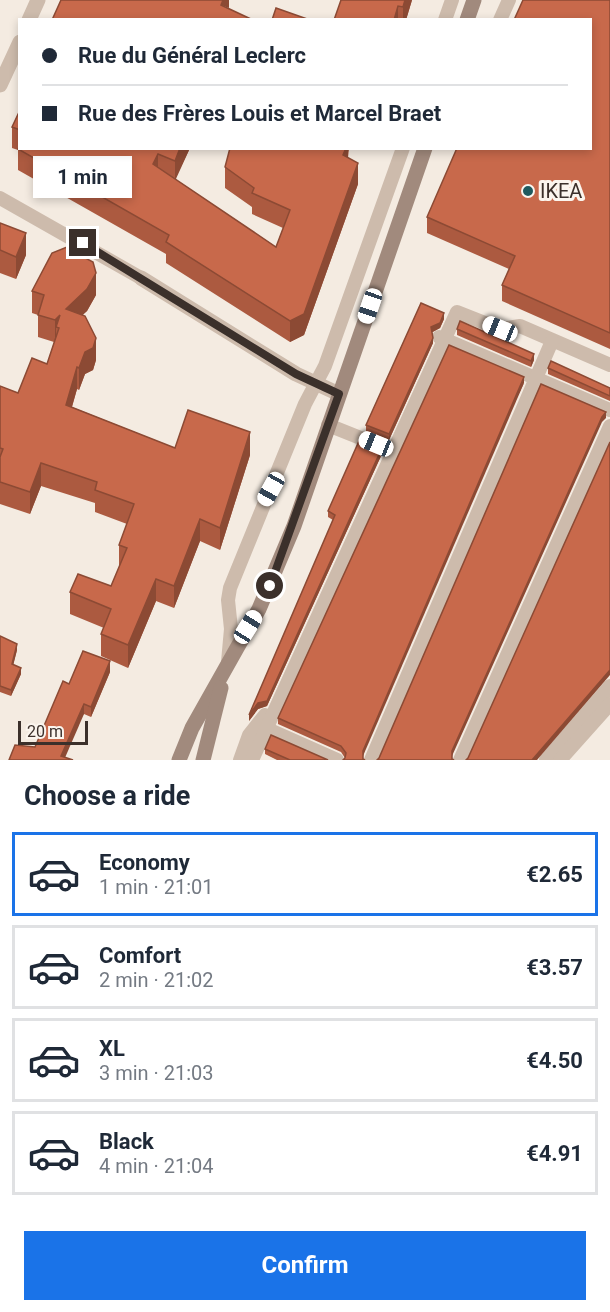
<!DOCTYPE html>
<meta charset="utf-8">
<style>
:root{--surface:#fff;--page:#f6f6f7;--text:#1f2937;--muted:#747a83;--line:#e0e1e3;--accent:#1a73e8}
body{margin:0;font-family:Roboto,sans-serif;background:var(--page);color:var(--text);height:100vh;display:flex;flex-direction:column;font-size:22px;white-space:nowrap}
*{box-sizing:border-box;margin:0}
p{font-size:20px;color:var(--muted)}
.icon{flex:none;width:33px;height:33px;fill:none;stroke:currentColor;stroke-width:2;stroke-linecap:round;stroke-linejoin:round}
.map{position:relative;height:760px;overflow:hidden}
.drawer{display:flex;flex-direction:column;background:var(--surface);flex:1}
.drawer>*{flex:none}
.guide{position:absolute;left:18px;top:18px;width:574px;height:132px;border-radius:0px;box-shadow:0 3px 9px #0003;display:grid;align-content:center;height:132px;padding:0 24px;background:var(--surface)}
.scale{position:absolute;left:18px;bottom:15px;width:70px;box-sizing:border-box;padding-left:6px;border:3px solid #3b302b;border-top:0;font-size:16px;line-height:21px;white-space:nowrap;color:#3b302b;-webkit-text-stroke:4px #fbf5ee;paint-order:stroke}
.end{position:absolute;width:27px;height:27px;margin:-14px;border:8px solid #3b302b;background:#fff;box-shadow:0 0 0 3px #fff}
.from{border-radius:50%}
.bubble{position:absolute;height:42px;border-radius:0px;background:var(--surface);box-shadow:0 3px 9px #0003;font-size:20px;font-weight:700;line-height:42px;text-align:center}
.car{position:absolute;width:18px;height:36px;margin:-18px -9px;border-radius:8px;box-shadow:0 0 4px 2px #0007;background:linear-gradient(#fff 24%,#345 0 40%,#fff 0 76%,#345 0 86%,#fff 0)}
.guide b{display:flex;align-items:center;gap:21px;height:57px;font-size:22px}
.guide b+b{border-top:2px solid var(--line)}
.guide i{width:15px;height:15px;background:var(--text)}
ul{padding:0;list-style:none}
li{display:flex;align-items:center;gap:18px;height:84px;margin:0 12px 9px;padding:0 12px;border:3px solid var(--line);border-radius:0px}
li div{flex:1}
li b{display:block;font-size:22px}
li em{font-style:normal;font-weight:700}
li.selected{border-color:var(--accent)}
li>.icon{width:54px;height:54px;stroke-width:1.5}
h2{padding:0 24px;font-size:27px;line-height:72px}
.primary-button{display:flex;gap:12px;margin-top:auto;padding:12px 24px}
.primary-button a{flex:1;height:69px;border-radius:0px;background:var(--accent);color:#fff;font-size:24px;font-weight:700;line-height:69px;text-align:center}
.map>svg:first-child{display:block}
.lines{fill:none;stroke-linecap:round;stroke-linejoin:round}
.lane{stroke:#cdbbac;stroke-width:14}
.street{stroke:#cdbbac;stroke-width:15}
.secondary{stroke:#a18a7d;stroke-width:15}
.wall{fill:#ac5a40}
.shaded-wall{fill:#8c4a34}
.building{fill:#c8694b;stroke:#8c4a34;stroke-width:1.5}
.route{stroke:#3b302b;stroke-width:8}
.poi-dot{fill:#1f5a5e;stroke:#fbf5ee;stroke-width:2}
.labels{text-anchor:middle;stroke-width:6;stroke-linejoin:round;paint-order:stroke}
.poi-label{font-size:20px;fill:#3b302b;stroke:#fbf5ee;text-anchor:start}
</style>
<div class="map">
<svg width="610" height="760" viewBox="0 0 610 760">
<rect width="100%" height="100%" fill="#f4ebe1"/>
<g class="lines">
<g class="lane">
<polyline points="445,20 452,0"/>
<polyline points="500,20 509,0"/>
<polyline points="0,198 141,278"/>
<polyline points="439,337 610,410"/>
<polyline points="328,425 393,451"/>
<polyline points="228,662 231,629 228,600 230,588 305,404 325,366 403,148"/>
<polyline points="265,728 337,760"/>
<polyline points="240,760 249,735 265,715"/>
<polyline points="252,760 457,312 500,329 520,326 610,365"/>
<polyline points="371,760 552,341"/>
<polyline points="460,760 610,426"/>
<polyline points="546,760 610,686"/>
<polyline points="560,760 610,704"/>
</g>
<g class="street">
<polyline points="29,20 38,0"/>
<polyline points="0,85 20,42"/>
<polyline points="141,278 296,374 339,394"/>
</g>
<g class="secondary">
<polyline points="467,20 474,0"/>
<polyline points="179,760 192,728 259,609 294,526 425,148"/>
<polyline points="203,760 221,688"/>
</g>
</g>
<g class="wall">
<polygon points="412,0 406,20 334,20"/>
<polygon points="610,0 610,349 502,301 502,285 509,269 427,233 427,217"/>
<polygon points="20,110 20,148 190,148 175,179 276,247 283,228 252,214 252,207 225,188 225,167 230,148 349,148 348,158 358,184 304,335 290,342 166,263 166,254 18,170 18,150 12,148 12,127"/>
<polygon points="0,223 26,255 16,279 0,273"/>
<polygon points="74,252 96,295 87,311 82,315 96,360 93,370 85,374 79,390 77,389 72,407 175,448 250,455 220,550 200,541 174,608 156,601 128,668 101,656 101,634 104,628 70,614 70,592 111,586 119,567 119,545 127,524 95,512 95,503 41,486 30,514 0,504 0,386 18,393 47,364 54,342 38,337 38,315 32,313 32,291"/>
<polygon points="421,303 444,319 440,328 432,332 433,343 389,440 366,431 366,425"/>
<polygon points="457,329 534,360 531,367 457,335"/>
<polygon points="548,368 610,388 610,401 548,374"/>
<polygon points="524,383 345,758 341,752 278,724 278,718"/>
<polygon points="381,456 267,706 258,709 249,721 333,520 328,517 328,511"/>
<polygon points="0,636 17,650 13,665 21,674 11,696 0,692"/>
<polygon points="110,672 91,717 84,714 35,747 69,684"/>
<polygon points="265,749 328,760 277,760 265,754"/>
</g>
<g class="shaded-wall">
<polygon points="223,0 229,0 229,8 221,5"/>
<polygon points="405,0 412,0 406,20 403,20 403,7"/>
<polygon points="398,6 398,20 394,20"/>
<polygon points="180,148 190,148 175,181 175,161"/>
<polygon points="343,148 349,148 348,152 348,166 343,176"/>
<polygon points="158,154 158,174 153,164"/>
<polygon points="358,163 358,184 304,335 290,342 290,321"/>
<polygon points="26,233 26,255 16,279 16,257"/>
<polygon points="96,273 96,295 87,311 66,331 66,309"/>
<polygon points="444,313 444,319 440,328 431,333 431,327"/>
<polygon points="60,315 59,328 56,327 56,341 55,342 55,320"/>
<polygon points="96,338 96,360 93,370 85,374 79,390 79,368 85,352"/>
<polygon points="433,338 433,343 389,440 389,434"/>
<polygon points="534,354 534,360 531,367 531,361"/>
<polygon points="77,367 77,389 66,427 66,405"/>
<polygon points="524,377 524,383 363,756 363,751"/>
<polygon points="606,412 606,418 602,422 452,756 452,751 602,417"/>
<polygon points="250,432 250,455 220,550 220,528"/>
<polygon points="381,450 381,456 267,706 258,709 249,721 249,715"/>
<polygon points="41,463 41,486 30,514 30,492"/>
<polygon points="200,519 200,541 174,608 174,586"/>
<polygon points="156,579 156,601 128,668 128,645"/>
<polygon points="17,644 17,650 12,670 12,664"/>
<polygon points="110,661 110,672 91,717 91,707"/>
<polygon points="21,668 21,674 11,696 11,690"/>
<polygon points="610,670 610,675 537,760 532,760"/>
<polygon points="84,704 84,714 64,760 61,756"/>
</g>
<g class="building">
<polygon points="61,0 223,0 221,5 253,20 52,20"/>
<polygon points="341,0 405,0 403,7 398,6 394,20 334,20"/>
<polygon points="523,0 610,0 610,333 502,285 515,256 427,217 457,148 591,148 591,20 514,20"/>
<polygon points="276,8 310,20 272,20"/>
<polygon points="20,110 20,130 12,127"/>
<polygon points="20,146 20,148 180,148 175,161 158,154 153,164 276,247 290,210 252,193 254,188 225,167 230,148 346,148 343,155 358,163 304,314 290,321 166,242 169,235 18,149"/>
<polygon points="0,223 26,233 16,257 0,250"/>
<polygon points="72,245 74,252 93,262 96,273 87,289 66,309 85,316 96,338 93,348 85,352 79,368 77,367 66,405 175,448 188,410 250,432 220,528 200,519 174,586 156,579 128,645 101,634 111,609 70,592 78,574 111,586 127,548 119,545 134,504 95,490 97,482 41,463 30,492 0,482 0,457 3,449 0,448 0,386 18,393 32,358 47,364 59,328 56,327 60,315 55,320 38,315 44,295 32,291 52,253"/>
<polygon points="421,303 444,313 440,323 431,327 433,338 389,434 366,425"/>
<polygon points="460,321 534,354 531,361 457,329"/>
<polygon points="449,345 524,377 363,751 363,759 365,760 343,760 345,758 346,753 341,746 278,718"/>
<polygon points="551,361 610,388 610,396 548,368"/>
<polygon points="541,384 606,412 602,417 452,751 452,759 454,760 377,760 379,758"/>
<polygon points="359,441 381,450 267,701 258,703 249,715 335,515 328,511"/>
<polygon points="610,442 610,670 532,760 466,760 468,758"/>
<polygon points="0,636 17,644 12,664 21,668 11,690 0,686"/>
<polygon points="83,651 110,661 91,707 84,704 61,756 73,760 9,760 15,745 35,747 63,681 69,684"/>
<polygon points="271,735 328,760 290,760 265,749"/>
</g>
<g class="lines">
<polyline class="route" points="83,243 296,374 339,394 270,586"/>
</g>
<circle class="poi-dot" cx="528" cy="191" r="6"/>
<g class="labels">
<g class="poi-label">
<text x="540" y="198">IKEA</text>
</g>
</g>
</svg>
<div class="scale">20 m</div>
<i class="end from" style="left:270px;top:586px"></i>
<i class="end" style="left:83px;top:243px"></i>
<div class="bubble" style="left:33px;top:156px;width:99px">1 min</div>
<i class="car" style="left:370px;top:306px;rotate:199deg"></i>
<i class="car" style="left:500px;top:329px;rotate:292deg"></i>
<i class="car" style="left:376px;top:444px;rotate:292deg"></i>
<i class="car" style="left:271px;top:489px;rotate:209deg"></i>
<i class="car" style="left:248px;top:627px;rotate:32deg"></i>
<div class="guide">
<b><i class="from"></i>Rue du Général Leclerc</b>
<b><i></i>Rue des Frères Louis et Marcel Braet</b>
</div>
</div>
<section class="drawer">
<h2>Choose a ride</h2>
<ul>
<li class="selected"><svg class="icon" aria-label="car" viewBox="0 0 24 24"><path d="M5 17H2v-5l4-1 3-4h7l3 4 3 1v5h-3M9 17h6M6 11h13"/><circle cx="7" cy="17" r="2"/><circle cx="17" cy="17" r="2"/></svg><div><b>Economy</b><p>1 min · 21:01</p></div><em>€2.65</em></li>
<li><svg class="icon" aria-label="car" viewBox="0 0 24 24"><path d="M5 17H2v-5l4-1 3-4h7l3 4 3 1v5h-3M9 17h6M6 11h13"/><circle cx="7" cy="17" r="2"/><circle cx="17" cy="17" r="2"/></svg><div><b>Comfort</b><p>2 min · 21:02</p></div><em>€3.57</em></li>
<li><svg class="icon" aria-label="car" viewBox="0 0 24 24"><path d="M5 17H2v-5l4-1 3-4h7l3 4 3 1v5h-3M9 17h6M6 11h13"/><circle cx="7" cy="17" r="2"/><circle cx="17" cy="17" r="2"/></svg><div><b>XL</b><p>3 min · 21:03</p></div><em>€4.50</em></li>
<li><svg class="icon" aria-label="car" viewBox="0 0 24 24"><path d="M5 17H2v-5l4-1 3-4h7l3 4 3 1v5h-3M9 17h6M6 11h13"/><circle cx="7" cy="17" r="2"/><circle cx="17" cy="17" r="2"/></svg><div><b>Black</b><p>4 min · 21:04</p></div><em>€4.91</em></li>
</ul>
<div class="primary-button"><a>Confirm</a></div>
</section>
